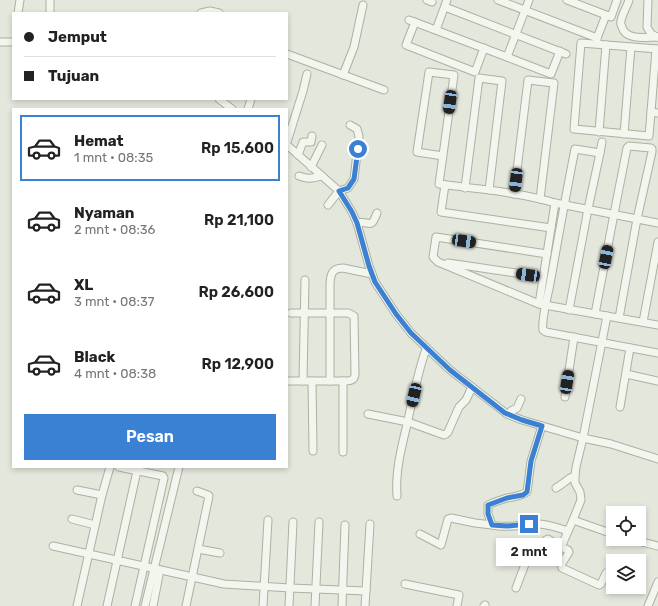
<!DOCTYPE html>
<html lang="id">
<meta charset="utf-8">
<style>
:root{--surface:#fff;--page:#f2f2f2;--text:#222;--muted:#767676;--line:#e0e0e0;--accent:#3a81d4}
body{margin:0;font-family:Rubik,sans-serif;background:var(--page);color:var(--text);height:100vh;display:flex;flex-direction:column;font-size:15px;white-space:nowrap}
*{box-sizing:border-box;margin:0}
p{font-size:13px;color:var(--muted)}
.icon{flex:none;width:22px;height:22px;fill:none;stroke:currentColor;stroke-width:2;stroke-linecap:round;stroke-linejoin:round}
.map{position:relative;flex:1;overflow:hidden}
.sheet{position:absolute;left:12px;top:108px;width:276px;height:360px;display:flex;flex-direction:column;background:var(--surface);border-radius:0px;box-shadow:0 2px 6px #0003}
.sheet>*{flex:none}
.banner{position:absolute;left:12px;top:12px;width:276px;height:88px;border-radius:0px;box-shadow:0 2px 6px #0003;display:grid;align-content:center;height:88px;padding:0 12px;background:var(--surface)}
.fabs{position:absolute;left:606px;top:506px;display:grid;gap:8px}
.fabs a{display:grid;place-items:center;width:40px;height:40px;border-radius:0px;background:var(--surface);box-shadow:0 2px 6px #0003;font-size:20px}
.end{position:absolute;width:18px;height:18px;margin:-9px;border:5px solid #3a81d4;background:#fff;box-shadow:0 0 0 2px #fff}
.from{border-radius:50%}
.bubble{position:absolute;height:28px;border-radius:0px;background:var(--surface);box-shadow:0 2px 6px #0003;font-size:13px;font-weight:600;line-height:28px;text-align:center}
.car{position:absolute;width:12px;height:24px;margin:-12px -6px;border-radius:5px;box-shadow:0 0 3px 1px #0007;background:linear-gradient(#222 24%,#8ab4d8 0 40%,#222 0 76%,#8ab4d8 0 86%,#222 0)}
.banner b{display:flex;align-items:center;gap:14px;height:38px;font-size:15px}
.banner b+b{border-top:1px solid var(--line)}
.banner i{width:10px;height:10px;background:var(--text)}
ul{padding:7px 0 0;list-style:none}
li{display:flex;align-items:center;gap:12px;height:66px;margin:0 8px 6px;padding:0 4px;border:2px solid transparent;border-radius:0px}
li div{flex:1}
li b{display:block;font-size:15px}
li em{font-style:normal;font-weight:600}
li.current{border-color:var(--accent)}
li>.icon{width:36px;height:36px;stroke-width:1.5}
.cta{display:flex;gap:8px;margin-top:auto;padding:8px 12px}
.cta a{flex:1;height:46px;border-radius:0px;background:var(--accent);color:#fff;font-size:16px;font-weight:600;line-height:46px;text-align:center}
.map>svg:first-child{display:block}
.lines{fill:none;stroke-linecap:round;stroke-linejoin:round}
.minor-casing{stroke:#acb1a1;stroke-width:9}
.minor{stroke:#f3f5ef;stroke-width:7}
.route{stroke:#3a81d4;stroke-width:5}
</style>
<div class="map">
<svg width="658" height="606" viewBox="0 0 658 606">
<rect width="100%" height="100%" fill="#e4e7dc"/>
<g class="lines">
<g class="minor-casing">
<g id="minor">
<polyline points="427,0 432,2"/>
<polyline points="498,0 597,38"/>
<polyline points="567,0 606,15"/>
<path d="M629,0C627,7 622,14 621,21C620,23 621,24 622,27C626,41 646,37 658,37"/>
<polyline points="648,0 647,27 651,34 657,37"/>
<polyline points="445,7 566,54"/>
<polyline points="18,13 20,0"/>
<polyline points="50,13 50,0"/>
<polyline points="201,13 210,11 219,13"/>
<polyline points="409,20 507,57 529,0"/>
<polyline points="415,22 406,45 475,72 484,48"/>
<polyline points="436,30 447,0"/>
<polyline points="0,42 13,42"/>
<polyline points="597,42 597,38 606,15 611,17 617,0"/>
<polyline points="658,49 581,43 574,129 649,136 651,112 658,113"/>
<polyline points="287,54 384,90"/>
<polyline points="507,57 551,74 560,51"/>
<polyline points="343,75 354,47 363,5"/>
<polyline points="219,99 232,109"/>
<polyline points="248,109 251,99"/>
<polyline points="651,112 656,49"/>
<polyline points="599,132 606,45"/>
<polyline points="624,134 631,47"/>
<polyline points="287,142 303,91 307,74"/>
<polyline points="287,145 339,191 352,212 357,223 369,266 375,282 396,314 411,333 450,370 507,414 522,420 583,438 611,444 658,459"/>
<polyline points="600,153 602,142"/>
<polyline points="298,155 303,142 311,142 312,136"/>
<path d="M443,156L417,152L429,72L454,75L439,184C478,189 518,192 555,203L658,223"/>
<polyline points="311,167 322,145"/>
<path d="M299,176C310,180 311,178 322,176"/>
<polyline points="445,185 441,212 551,228"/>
<polyline points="465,188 479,78 502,81 489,190"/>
<polyline points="514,194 528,80 554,83 540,199"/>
<polyline points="328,205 339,191 348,188 354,179 359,136 357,129 350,125"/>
<path d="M357,223C371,220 370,231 377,213"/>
<polyline points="547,254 436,237 433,257 438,262 539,304 658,325"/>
<polyline points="448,263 543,277"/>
<polyline points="539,304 555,203"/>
<path d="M569,310L588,209L600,153L575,149C566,194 558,239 550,284C548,295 541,320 543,330L546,332L658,353"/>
<polyline points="595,314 614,214 627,148 629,146 651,148 652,149 652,152 637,219 619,318"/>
<polyline points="643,322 658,242"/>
<polyline points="626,374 658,381"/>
<path d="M287,381H343C349,381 354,381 355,375L354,316L348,313H291"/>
<polyline points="303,381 305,280"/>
<polyline points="312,381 313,451"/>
<path d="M330,381V287C330,276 331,268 343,268L372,274"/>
<polyline points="343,381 343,452"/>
<polyline points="565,397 574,337"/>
<polyline points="620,407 630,348"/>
<polyline points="368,414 408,422 444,435 446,434 448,432 459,407 466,400 472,387"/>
<polyline points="510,415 511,411 517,408 521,399"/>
<path d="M542,426L531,461L527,492C521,496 514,497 507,498C501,500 493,502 488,505V514L492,525C507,529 522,524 537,524C548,524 558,528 568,531"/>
<polyline points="119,467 163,476 164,478 135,606"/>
<polyline points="556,488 562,484 570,478 575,476"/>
<polyline points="77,490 102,495"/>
<path d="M397,496C395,470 402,446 408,420C413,396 418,372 426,349"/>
<polyline points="72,519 95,525"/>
<polyline points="573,520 613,534"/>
<polyline points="420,534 441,545 448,519 451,518 475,523 492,525"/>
<polyline points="630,539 658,546"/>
<polyline points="53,546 224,584 290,588 366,591 365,606"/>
<polyline points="198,549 220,553"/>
<polyline points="606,573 601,584 599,585 562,568 561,565 569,552 568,550 561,547 573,520 581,500 580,492 575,483 575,476 576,467 583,438 607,316"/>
<polyline points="405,584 459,595 457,606"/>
<polyline points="516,588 527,559 528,559 537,558 546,540 548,539 561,547"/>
<polyline points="366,591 370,524"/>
<polyline points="77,606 102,495 110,467"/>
<polyline points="107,606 137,471"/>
<polyline points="145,606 179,467"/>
<polyline points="153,606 160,570"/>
<polyline points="186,606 209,496 208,495 197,491"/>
<polyline points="263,606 268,520"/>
<polyline points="289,606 293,522"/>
<polyline points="315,606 319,522"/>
<polyline points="342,606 345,525"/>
<polyline points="484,606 485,605"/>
<polyline points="648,606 658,582"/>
</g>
</g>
<use href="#minor" class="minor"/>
</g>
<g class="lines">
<polyline class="route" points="358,149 354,179 348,188 339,191 352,212 357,223 369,266 375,282 396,314 411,333 450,370 505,413 522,420 542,426 531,461 527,492 523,495 507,498 488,505 488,514 492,525 507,526 529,524"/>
</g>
</svg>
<div class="fabs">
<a><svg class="icon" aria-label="locate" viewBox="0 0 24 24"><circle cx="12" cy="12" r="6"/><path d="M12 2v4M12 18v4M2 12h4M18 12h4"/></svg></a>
<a><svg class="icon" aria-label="layers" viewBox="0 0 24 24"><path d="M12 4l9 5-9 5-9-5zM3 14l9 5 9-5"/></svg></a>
</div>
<i class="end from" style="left:358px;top:149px"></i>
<i class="end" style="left:529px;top:524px"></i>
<div class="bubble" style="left:496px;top:538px;width:66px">2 mnt</div>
<i class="car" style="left:450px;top:102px;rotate:188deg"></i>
<i class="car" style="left:516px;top:180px;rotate:187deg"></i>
<i class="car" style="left:464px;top:241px;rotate:98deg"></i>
<i class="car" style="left:606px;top:257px;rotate:11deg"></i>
<i class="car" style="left:528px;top:275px;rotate:278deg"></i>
<i class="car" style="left:567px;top:382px;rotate:9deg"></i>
<i class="car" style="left:414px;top:395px;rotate:193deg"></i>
<div class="banner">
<b><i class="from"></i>Jemput</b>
<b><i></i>Tujuan</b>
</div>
<section class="sheet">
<ul>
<li class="current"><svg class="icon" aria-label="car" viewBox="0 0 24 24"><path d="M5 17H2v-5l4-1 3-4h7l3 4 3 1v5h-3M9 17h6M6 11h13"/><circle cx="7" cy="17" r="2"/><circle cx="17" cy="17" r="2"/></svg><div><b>Hemat</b><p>1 mnt · 08:35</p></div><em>Rp 15,600</em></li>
<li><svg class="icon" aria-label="car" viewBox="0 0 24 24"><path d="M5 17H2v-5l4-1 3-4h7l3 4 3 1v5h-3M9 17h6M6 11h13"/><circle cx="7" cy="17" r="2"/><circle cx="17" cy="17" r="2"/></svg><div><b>Nyaman</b><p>2 mnt · 08:36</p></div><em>Rp 21,100</em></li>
<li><svg class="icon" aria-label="car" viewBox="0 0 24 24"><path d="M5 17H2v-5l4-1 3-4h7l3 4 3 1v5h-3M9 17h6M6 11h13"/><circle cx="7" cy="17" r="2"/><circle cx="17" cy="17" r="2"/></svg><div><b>XL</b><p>3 mnt · 08:37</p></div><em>Rp 26,600</em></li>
<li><svg class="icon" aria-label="car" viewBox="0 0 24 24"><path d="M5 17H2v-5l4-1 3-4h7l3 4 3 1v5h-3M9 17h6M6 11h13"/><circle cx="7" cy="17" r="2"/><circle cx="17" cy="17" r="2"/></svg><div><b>Black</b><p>4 mnt · 08:38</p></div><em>Rp 12,900</em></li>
</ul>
<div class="cta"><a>Pesan</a></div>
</section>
</div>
